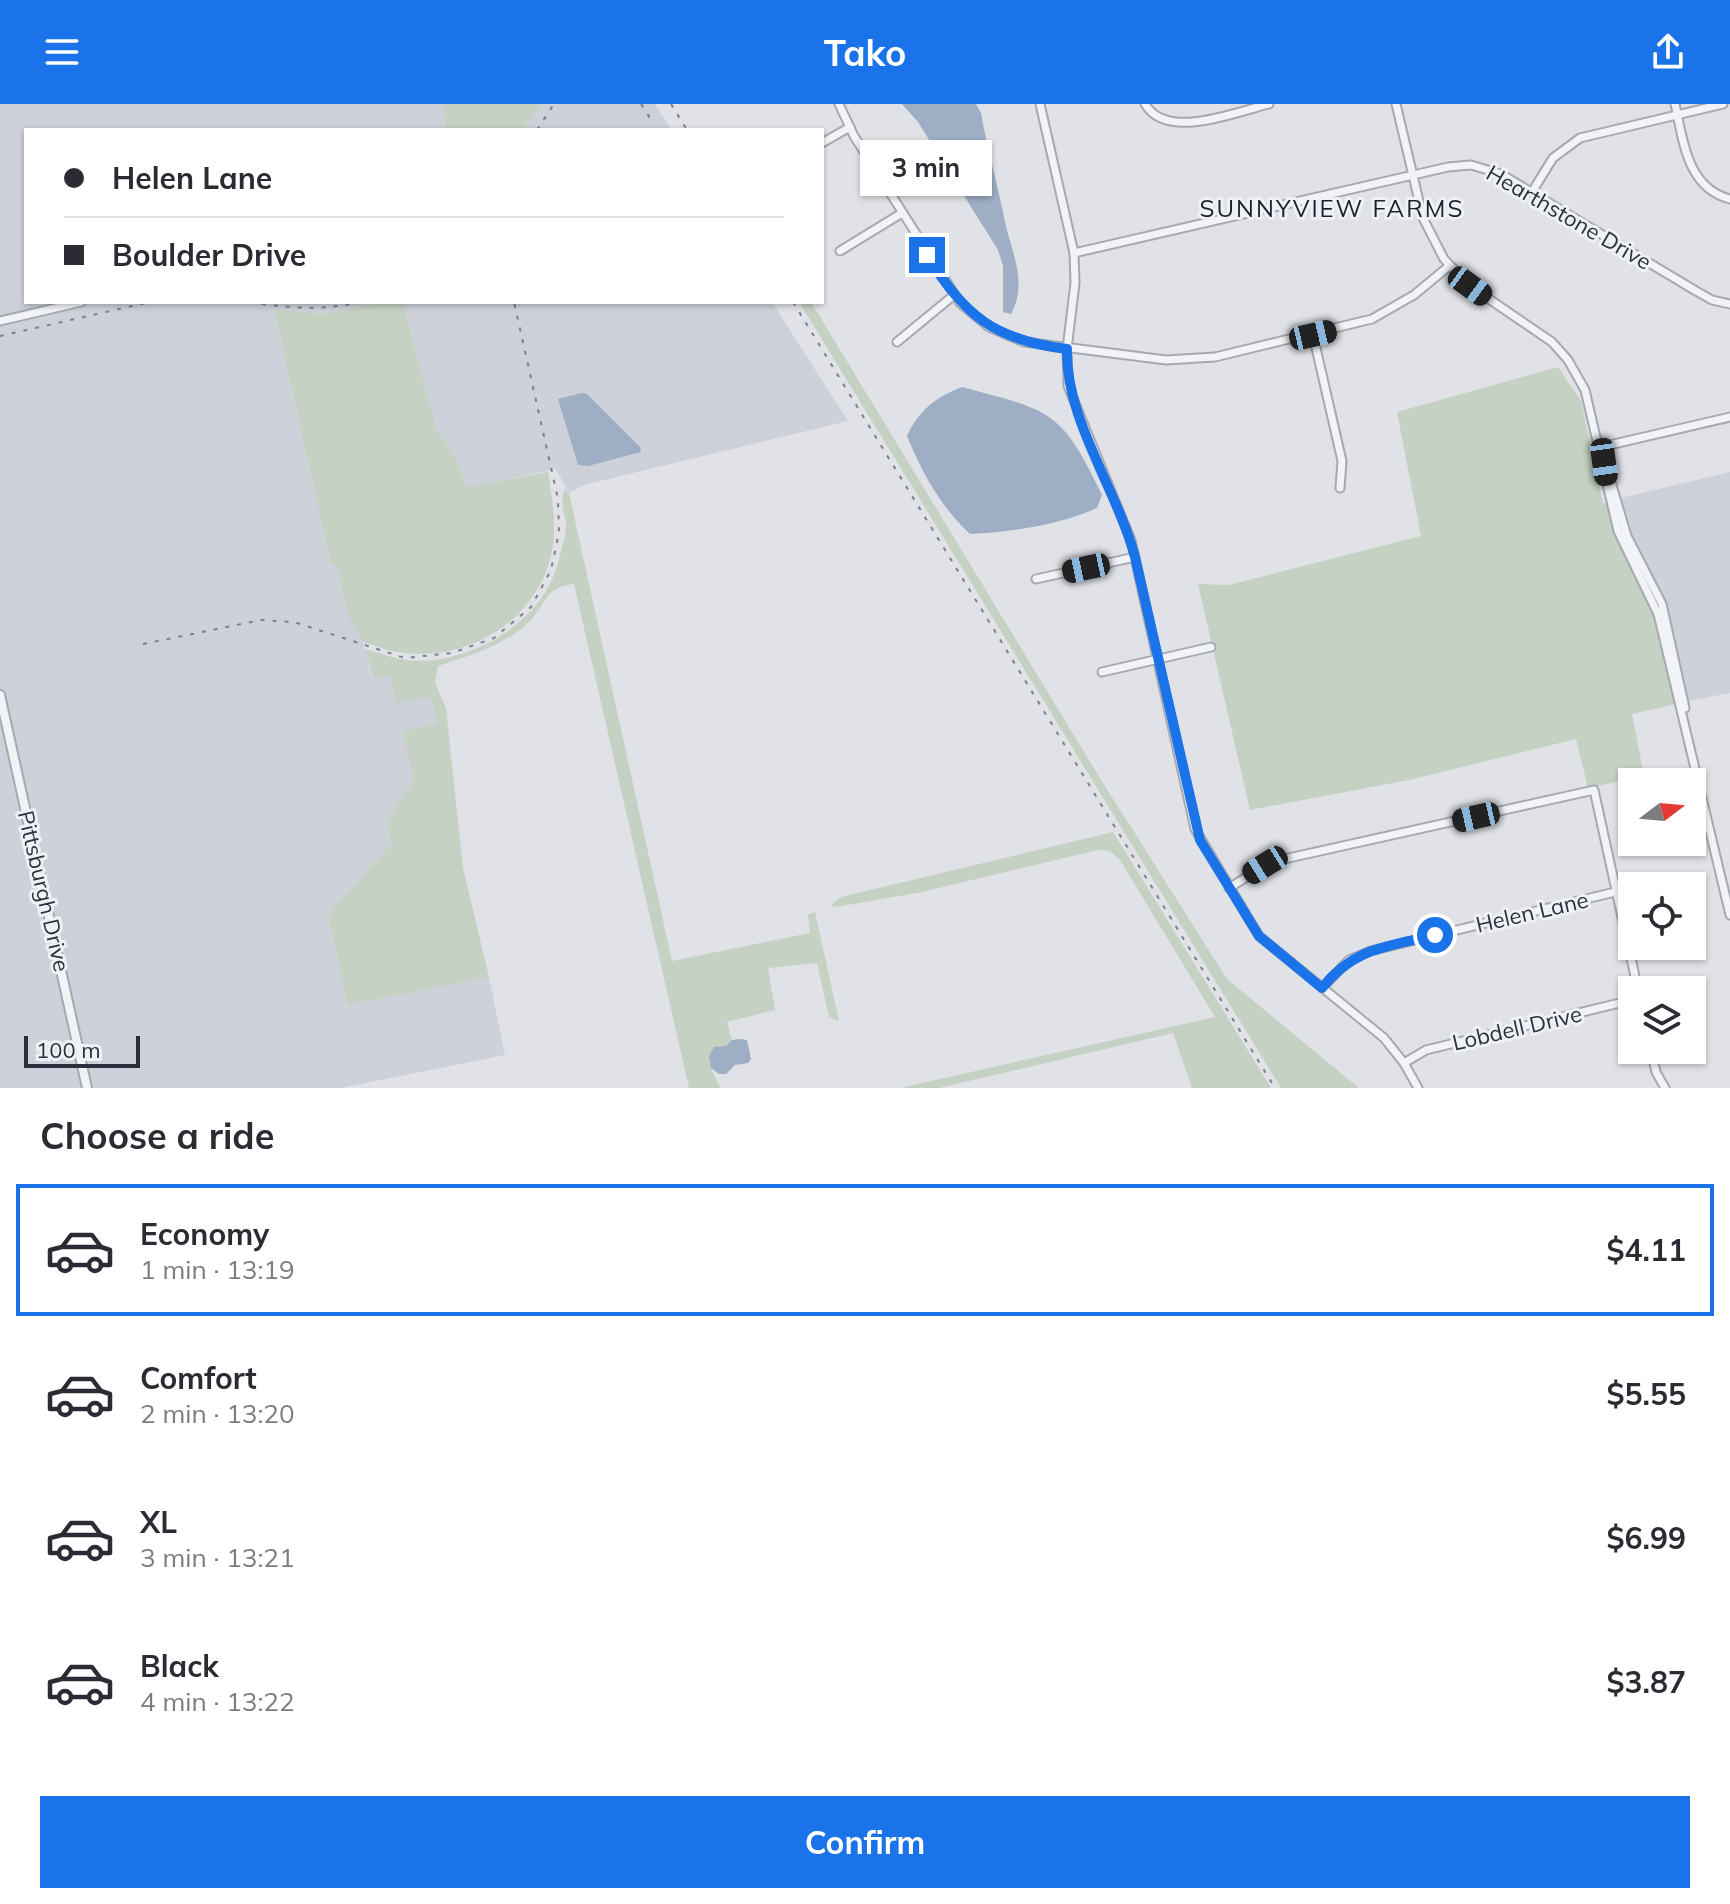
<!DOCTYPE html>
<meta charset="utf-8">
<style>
:root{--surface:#fff;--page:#f2f2f3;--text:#2b2b33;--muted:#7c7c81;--line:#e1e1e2;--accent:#1a73e8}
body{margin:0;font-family:Mulish,sans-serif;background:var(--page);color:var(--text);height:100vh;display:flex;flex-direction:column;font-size:30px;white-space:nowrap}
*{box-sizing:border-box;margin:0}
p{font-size:26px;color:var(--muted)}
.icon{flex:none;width:44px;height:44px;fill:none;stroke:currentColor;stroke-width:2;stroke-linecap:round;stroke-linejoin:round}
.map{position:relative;height:984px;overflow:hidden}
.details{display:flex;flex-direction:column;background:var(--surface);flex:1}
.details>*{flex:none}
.hud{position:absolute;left:24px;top:24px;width:800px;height:176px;border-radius:0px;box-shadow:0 2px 6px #0004;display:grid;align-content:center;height:176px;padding:0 40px;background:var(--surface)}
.needle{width:52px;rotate:74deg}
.tools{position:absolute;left:1618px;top:664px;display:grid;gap:16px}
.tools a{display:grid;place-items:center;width:88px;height:88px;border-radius:0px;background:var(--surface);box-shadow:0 2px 6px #0004;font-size:40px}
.scale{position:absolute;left:24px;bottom:20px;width:116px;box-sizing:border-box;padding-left:8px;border:4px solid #2a303d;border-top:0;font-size:22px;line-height:28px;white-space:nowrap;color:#2a303d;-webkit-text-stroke:6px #eff1f5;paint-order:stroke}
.end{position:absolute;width:36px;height:36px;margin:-18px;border:10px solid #1a73e8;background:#fff;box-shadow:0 0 0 4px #fff}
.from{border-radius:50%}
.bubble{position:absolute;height:56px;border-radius:0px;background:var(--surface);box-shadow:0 2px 6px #0004;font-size:26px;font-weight:700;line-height:56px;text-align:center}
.car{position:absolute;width:24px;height:48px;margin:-24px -12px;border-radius:10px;box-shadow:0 0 6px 2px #0007;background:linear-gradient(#222 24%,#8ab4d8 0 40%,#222 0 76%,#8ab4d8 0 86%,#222 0)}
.hud b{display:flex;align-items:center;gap:28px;height:76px;font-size:30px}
.hud b+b{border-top:2px solid var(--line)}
.hud i{width:20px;height:20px;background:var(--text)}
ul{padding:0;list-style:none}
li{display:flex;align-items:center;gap:24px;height:132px;margin:0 16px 12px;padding:0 24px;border:4px solid transparent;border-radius:0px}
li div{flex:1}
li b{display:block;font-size:30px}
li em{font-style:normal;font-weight:700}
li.active{border-color:var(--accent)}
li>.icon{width:72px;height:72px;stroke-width:1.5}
h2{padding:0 40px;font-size:36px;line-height:96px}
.cta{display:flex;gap:16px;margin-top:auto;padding:16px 40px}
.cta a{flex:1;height:92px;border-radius:0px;background:var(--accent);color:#fff;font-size:32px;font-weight:700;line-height:92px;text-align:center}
header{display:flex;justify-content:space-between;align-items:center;height:104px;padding:0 40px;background:var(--accent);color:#fff;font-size:36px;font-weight:700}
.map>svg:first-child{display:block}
.built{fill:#ced1d9}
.green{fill:#c5d1c2}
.water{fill:#9eaec4}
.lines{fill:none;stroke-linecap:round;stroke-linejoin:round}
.minor-casing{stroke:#a6a9b1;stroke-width:11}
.tertiary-casing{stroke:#a6a9b1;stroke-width:12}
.minor{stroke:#f2f3f6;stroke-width:7}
.tertiary{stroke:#f2f3f6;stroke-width:8}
.rail{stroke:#7b8190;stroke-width:2;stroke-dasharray:4 8;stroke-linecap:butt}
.route{stroke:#1a73e8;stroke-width:10}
.labels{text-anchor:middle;stroke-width:6;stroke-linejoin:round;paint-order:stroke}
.street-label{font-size:22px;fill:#2a303d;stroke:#eff1f5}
.neighbourhood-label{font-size:24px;letter-spacing:2px;fill:#1c212e;stroke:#eff1f5}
</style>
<header><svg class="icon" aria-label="menu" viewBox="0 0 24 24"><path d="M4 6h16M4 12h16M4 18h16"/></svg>Tako<svg class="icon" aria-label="share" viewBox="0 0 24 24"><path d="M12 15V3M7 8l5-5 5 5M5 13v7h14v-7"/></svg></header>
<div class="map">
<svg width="1730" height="984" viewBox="0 0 1730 984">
<rect width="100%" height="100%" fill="#e0e2e7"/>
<g class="built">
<polygon points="0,0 442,0 447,26 26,26 26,198 383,198 324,210 274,205 331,461 337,460 348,512 363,538 372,574 390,570 431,592 437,619 414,676 386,718 392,739 328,811 348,901 489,873 505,951 341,984 0,984"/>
<polygon points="542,0 655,0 671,26 522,26"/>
<polygon points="403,198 772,198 848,317 584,381 569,389 556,365 467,384 454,351 436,324"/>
<polygon points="1730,368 1730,589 1688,597 1667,507 1658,481 1631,436 1621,394"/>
</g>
<g class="green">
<polygon points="442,0 542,0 522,26 447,26"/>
<path d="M383,198H403L436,324L454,351L467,383L548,368C552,394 557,420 552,447C539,514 471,557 405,549C391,548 377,542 363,538L348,512L337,461H331L274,205L324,210Z"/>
<polygon points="799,198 811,198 1098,671 1227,875 1359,984 1281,984"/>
<polygon points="1558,263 1581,297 1603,399 1607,399 1618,437 1652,500 1676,600 1632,610 1644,672 1588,684 1576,635 1409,676 1250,706 1198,480 1229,481 1421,432 1397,308"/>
<path d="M565,385L569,389L672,857L810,829L808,811L815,808L839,917L829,913L817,859L768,864L775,906L727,918L732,936L727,942H719L711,964L720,984H689L574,480C544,483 547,500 529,518C504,542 470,551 438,562L435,579L446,604L463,764L489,873L348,901L328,811L392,739L386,718L414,676L403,627L437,619L431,593L396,599L390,571L373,574L365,545C382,550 401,557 419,557C475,556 540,519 557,462C560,451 564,438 566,426C567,412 558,398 565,385Z"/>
<polygon points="1113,728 1271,984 1192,984 1173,929 939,984 900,984 1215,913 1120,756 1110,747 1098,746 922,788 836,803 831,801 841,793"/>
</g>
<g class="water">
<path d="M902,0H976L981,9C987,44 997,78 1004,113C1010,146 1029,177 1011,210L1003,208V162L998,146L918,18Z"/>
<path d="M962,283C1051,307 1061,305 1102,391L1097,404C1059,421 1012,428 970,430C941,403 922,369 907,332C919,306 936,293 962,283Z"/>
<polygon points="582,289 587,290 640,343 641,348 588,362 578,361 558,295"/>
<polygon points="741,935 747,936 751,955 748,959 735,961 726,970 719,970 711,964 709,952 714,943 726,942 732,936"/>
</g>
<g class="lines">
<g class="minor-casing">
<g id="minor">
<polyline points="839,0 854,32 960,199 989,223 1024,238 1166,256 1215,253 1372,215 1414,191 1449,162"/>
<polyline points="1040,0 1074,149 1075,179 1067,245 1068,282 1131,436 1195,725 1259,832 1384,934 1404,959 1418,984"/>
<path d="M1145,0C1167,37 1235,8 1269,0"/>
<polyline points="1396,0 1423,114 1444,155 1470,182 1552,238 1568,256 1585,286 1618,427 1658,510 1730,811"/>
<path d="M1675,0C1683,36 1687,84 1730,95"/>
<polyline points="822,39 850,23"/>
<polyline points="1532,88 1553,54 1580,34 1723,0"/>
<polyline points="840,147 902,109"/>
<polyline points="1074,149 1448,63 1471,61 1501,70 1696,187 1712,196 1730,200"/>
<polyline points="0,217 81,198"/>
<polyline points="1313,231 1342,357 1340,384"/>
<polyline points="897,238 954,191"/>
<polyline points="1601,343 1730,313"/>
<polyline points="1609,371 1627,432 1662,500 1685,604"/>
<polyline points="1036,475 1135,453"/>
<polyline points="1102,568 1211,543"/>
<polyline points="1229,784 1271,758 1594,686 1638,886"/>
<polyline points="1322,884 1349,856 1370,847 1615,788"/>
<polyline points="1651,946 1656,968 1665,984"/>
<polyline points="1404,959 1426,946 1632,896"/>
</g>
</g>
<g class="tertiary-casing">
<polyline id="tertiary" points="0,591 87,984"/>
</g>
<use href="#minor" class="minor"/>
<use href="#tertiary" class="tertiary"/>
<g class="rail">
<polyline points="641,0 650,14"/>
<polyline points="671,0 687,26"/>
<polyline points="537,26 554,0"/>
<path d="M250,198C286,204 324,207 360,198"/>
<polyline points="793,198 1275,984"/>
<polyline points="0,232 150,198"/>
<polyline points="143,540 261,516 294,518 405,554 452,549 494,534 531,503 551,466 559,429 558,395 514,198"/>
</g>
</g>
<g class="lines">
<path class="route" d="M927,151C965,212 994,236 1067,245C1065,315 1117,385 1135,453L1200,736L1259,832L1322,884C1354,843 1388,843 1435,831"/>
</g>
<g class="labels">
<g class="street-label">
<text transform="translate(1569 113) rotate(30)" y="8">Hearthstone Drive</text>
<text transform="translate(44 787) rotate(77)" y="8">Pittsburgh Drive</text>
<text transform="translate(1532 808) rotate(-13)" y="8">Helen Lane</text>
<text transform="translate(1517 924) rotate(-13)" y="8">Lobdell Drive</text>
</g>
<g class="neighbourhood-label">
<text x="1332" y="113">SUNNYVIEW FARMS</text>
</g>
</g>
</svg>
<div class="tools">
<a><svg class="needle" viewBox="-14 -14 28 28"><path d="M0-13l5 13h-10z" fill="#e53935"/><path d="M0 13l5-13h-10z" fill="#7c7c81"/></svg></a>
<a><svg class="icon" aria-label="locate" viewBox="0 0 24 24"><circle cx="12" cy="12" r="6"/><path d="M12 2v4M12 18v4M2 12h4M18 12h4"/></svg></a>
<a><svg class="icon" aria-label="layers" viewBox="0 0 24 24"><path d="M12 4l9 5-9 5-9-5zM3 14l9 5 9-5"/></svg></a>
</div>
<div class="scale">100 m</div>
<i class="end from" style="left:1435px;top:831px"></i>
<i class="end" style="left:927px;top:151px"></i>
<div class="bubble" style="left:860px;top:36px;width:132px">3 min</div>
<i class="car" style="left:1470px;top:182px;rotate:126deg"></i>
<i class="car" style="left:1313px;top:231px;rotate:77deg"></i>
<i class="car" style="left:1604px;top:358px;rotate:172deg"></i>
<i class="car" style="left:1086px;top:464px;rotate:258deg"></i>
<i class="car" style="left:1476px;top:713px;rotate:257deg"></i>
<i class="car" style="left:1265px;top:761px;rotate:238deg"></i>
<div class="hud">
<b><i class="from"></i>Helen Lane</b>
<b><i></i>Boulder Drive</b>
</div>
</div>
<section class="details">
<h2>Choose a ride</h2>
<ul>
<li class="active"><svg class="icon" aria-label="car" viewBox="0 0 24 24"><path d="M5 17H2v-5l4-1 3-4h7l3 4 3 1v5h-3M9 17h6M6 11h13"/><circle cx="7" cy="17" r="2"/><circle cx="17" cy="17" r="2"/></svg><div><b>Economy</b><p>1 min · 13:19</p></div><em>$4.11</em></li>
<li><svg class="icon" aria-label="car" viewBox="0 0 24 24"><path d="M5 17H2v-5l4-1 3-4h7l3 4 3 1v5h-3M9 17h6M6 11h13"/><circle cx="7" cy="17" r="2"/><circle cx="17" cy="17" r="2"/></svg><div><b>Comfort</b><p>2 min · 13:20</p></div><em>$5.55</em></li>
<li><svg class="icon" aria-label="car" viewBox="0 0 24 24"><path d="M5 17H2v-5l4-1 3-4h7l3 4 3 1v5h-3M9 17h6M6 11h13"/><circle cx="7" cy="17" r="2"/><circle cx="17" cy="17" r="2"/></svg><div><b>XL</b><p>3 min · 13:21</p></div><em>$6.99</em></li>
<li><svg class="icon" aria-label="car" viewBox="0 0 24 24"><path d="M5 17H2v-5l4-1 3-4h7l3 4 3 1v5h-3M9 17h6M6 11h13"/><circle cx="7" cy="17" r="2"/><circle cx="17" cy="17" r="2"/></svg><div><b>Black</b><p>4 min · 13:22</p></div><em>$3.87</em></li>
</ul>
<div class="cta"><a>Confirm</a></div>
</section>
